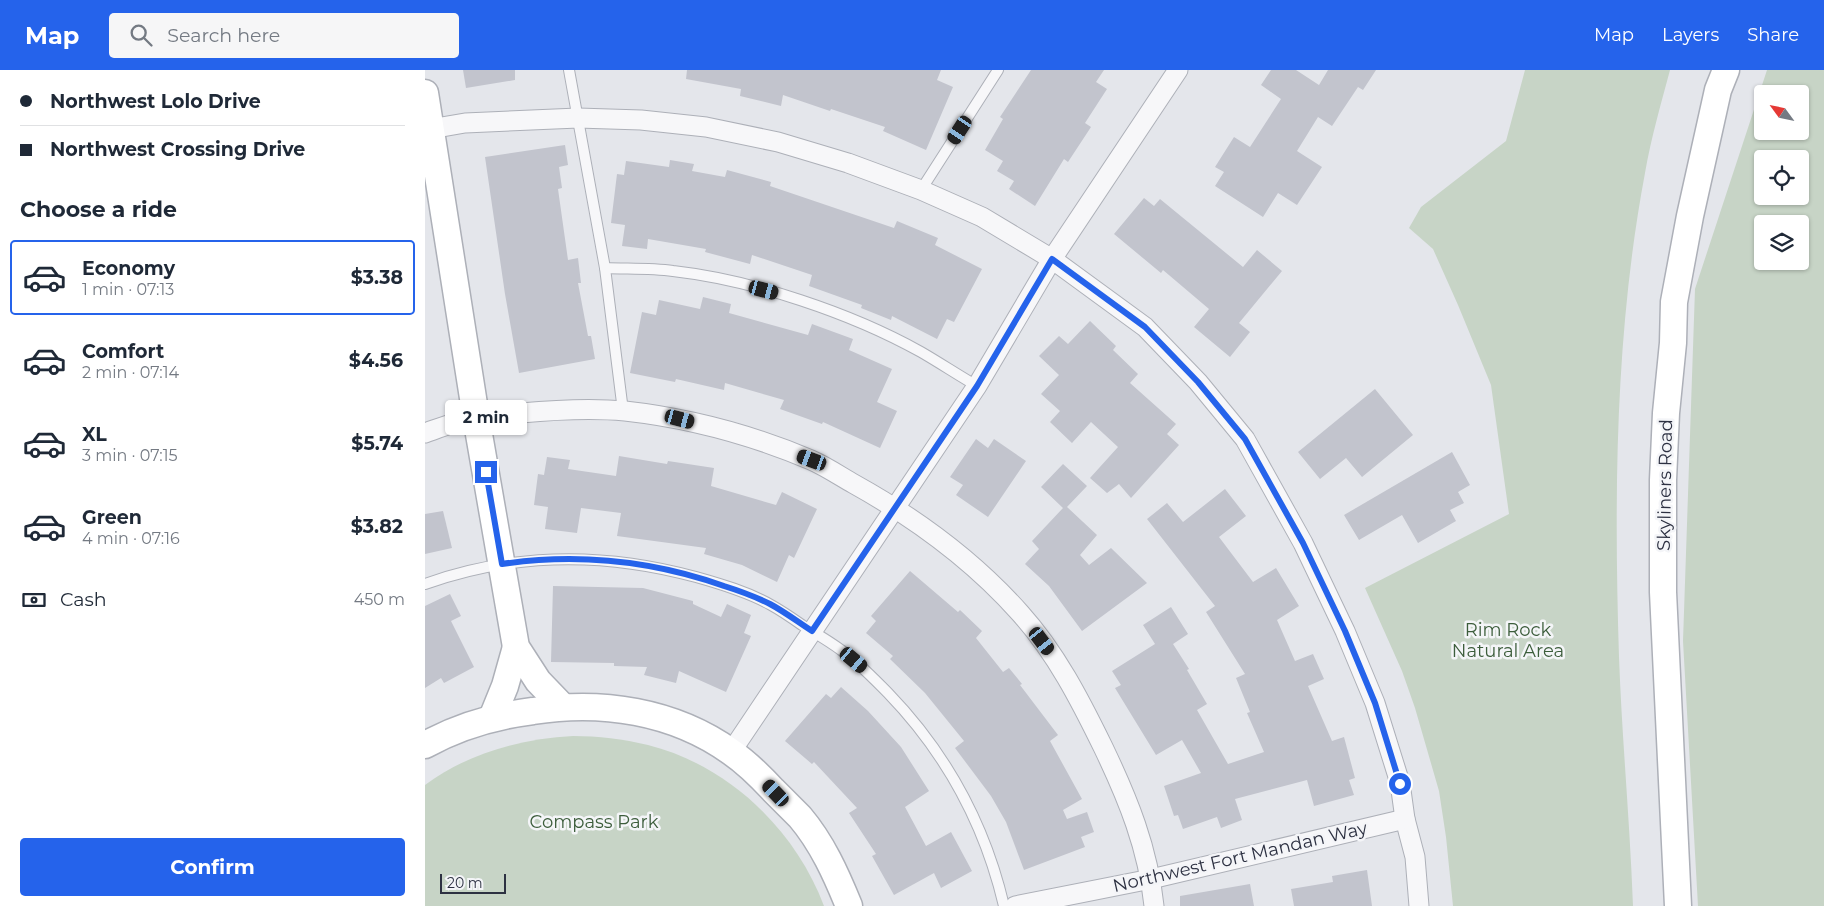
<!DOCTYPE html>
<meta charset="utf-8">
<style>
:root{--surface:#fff;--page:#f6f6f7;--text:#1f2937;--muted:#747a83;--line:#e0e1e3;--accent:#2563eb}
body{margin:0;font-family:Montserrat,sans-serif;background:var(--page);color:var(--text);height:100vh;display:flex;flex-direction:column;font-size:19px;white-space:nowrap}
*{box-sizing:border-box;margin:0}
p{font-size:16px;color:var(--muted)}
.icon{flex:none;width:28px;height:28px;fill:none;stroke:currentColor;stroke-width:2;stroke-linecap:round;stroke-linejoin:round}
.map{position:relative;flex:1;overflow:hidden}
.side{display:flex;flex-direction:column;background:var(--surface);width:425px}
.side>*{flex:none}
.banner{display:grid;align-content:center;height:110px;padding:0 20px;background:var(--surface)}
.needle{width:32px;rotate:303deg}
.buttons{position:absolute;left:1329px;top:15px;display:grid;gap:10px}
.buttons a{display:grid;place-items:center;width:55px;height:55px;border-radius:5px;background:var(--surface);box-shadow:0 1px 4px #0004;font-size:25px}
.scale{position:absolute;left:15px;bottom:12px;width:66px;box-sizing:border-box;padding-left:5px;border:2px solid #2d3142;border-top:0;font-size:14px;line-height:18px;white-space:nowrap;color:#2d3142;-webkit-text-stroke:4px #f4f5f8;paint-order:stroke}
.end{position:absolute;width:22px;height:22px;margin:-11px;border:6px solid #2563eb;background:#fff;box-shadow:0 0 0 2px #fff}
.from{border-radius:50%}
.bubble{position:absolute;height:35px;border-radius:5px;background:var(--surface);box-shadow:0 1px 4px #0004;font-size:16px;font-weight:700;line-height:35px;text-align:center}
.car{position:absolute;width:15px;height:30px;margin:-15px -8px;border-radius:6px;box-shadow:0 0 4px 1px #0007;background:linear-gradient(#222 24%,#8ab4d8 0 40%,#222 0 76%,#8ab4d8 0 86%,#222 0)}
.banner b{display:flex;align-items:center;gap:18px;height:48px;font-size:19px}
.banner b+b{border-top:1px solid var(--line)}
.banner i{width:12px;height:12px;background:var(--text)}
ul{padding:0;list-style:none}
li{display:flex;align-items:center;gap:15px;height:75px;margin:0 10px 8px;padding:0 10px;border:2px solid transparent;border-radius:5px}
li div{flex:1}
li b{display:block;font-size:19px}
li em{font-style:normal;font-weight:700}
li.current{border-color:var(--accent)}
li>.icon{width:45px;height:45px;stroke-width:1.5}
h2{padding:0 20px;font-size:22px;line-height:60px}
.pay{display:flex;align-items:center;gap:12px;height:55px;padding:0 20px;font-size:19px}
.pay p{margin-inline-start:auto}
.primary-button{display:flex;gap:10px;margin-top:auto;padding:10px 20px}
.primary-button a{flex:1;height:58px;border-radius:5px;background:var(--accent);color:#fff;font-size:20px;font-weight:700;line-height:58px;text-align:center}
header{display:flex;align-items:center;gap:30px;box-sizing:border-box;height:70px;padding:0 25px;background:var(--accent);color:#fff}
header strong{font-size:24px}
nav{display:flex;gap:28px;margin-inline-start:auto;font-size:18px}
.search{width:350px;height:45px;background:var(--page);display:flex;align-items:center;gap:12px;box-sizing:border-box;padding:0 18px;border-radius:5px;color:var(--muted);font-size:19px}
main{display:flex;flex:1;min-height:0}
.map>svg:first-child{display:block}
.green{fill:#c7d4c6;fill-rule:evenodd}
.building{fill:#c2c4cd}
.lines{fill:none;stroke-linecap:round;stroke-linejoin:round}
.lane-casing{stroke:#adb0b8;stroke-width:12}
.street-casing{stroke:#adb0b8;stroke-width:21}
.secondary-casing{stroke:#adb0b8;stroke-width:29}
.lane{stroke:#f7f7f9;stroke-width:10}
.street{stroke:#f7f7f9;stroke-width:19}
.secondary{stroke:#fff;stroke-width:26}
.route{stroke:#2563eb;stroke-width:6}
.labels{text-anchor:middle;stroke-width:5;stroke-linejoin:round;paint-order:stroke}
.street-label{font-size:18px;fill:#2d3142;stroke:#f4f5f8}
.park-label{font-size:18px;fill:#3c5d3b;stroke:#f4f5f8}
</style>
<header>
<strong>Map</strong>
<div class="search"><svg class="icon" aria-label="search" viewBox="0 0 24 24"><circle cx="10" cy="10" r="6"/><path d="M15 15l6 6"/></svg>Search here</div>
<nav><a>Map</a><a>Layers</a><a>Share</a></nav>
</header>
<main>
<section class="side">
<div class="banner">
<b><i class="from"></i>Northwest Lolo Drive</b>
<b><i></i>Northwest Crossing Drive</b>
</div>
<h2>Choose a ride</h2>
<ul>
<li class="current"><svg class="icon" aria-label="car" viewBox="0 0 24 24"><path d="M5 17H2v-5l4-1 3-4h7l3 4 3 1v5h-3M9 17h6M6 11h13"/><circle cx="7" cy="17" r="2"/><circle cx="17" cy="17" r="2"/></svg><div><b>Economy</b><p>1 min · 07:13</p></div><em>$3.38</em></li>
<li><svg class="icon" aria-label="car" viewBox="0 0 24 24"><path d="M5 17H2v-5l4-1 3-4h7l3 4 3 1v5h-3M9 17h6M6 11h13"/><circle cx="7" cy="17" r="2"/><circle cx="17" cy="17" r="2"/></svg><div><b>Comfort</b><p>2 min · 07:14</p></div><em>$4.56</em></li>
<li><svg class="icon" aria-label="car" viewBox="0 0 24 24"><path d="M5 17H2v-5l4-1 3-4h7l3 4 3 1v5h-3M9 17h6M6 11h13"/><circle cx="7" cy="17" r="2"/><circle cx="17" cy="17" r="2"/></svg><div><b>XL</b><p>3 min · 07:15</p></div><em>$5.74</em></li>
<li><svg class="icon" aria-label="car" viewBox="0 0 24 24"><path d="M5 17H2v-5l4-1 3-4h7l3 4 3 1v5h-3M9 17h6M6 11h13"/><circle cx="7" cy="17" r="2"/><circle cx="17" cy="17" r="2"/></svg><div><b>Green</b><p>4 min · 07:16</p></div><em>$3.82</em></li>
</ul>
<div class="pay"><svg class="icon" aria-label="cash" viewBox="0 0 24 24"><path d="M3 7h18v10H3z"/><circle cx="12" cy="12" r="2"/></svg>Cash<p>450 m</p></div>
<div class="primary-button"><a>Confirm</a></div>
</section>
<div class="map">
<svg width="1399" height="836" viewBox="0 0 1399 836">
<rect width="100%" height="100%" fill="#e4e6eb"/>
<g class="green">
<path d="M1100,0H1245C1236,34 1226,68 1220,103C1190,262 1189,426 1194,587C1197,670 1205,753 1208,836H1028L1021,767L1014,721L990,638L977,601L940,518L1084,444L1066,315L1033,235L1008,179L984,158L996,137L1081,71Z"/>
<path d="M1342,0H1399V836H1273L1258,571L1270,219ZM1338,24H1375V61H1338ZM1338,89H1375V126H1338ZM1338,154H1375V191H1338Z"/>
<path d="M148,666C173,666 198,669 223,675C303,695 370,759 399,836H0V715C43,683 95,669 148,666Z"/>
</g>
<g class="building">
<polygon points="38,0 90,0 90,10 41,18"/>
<polygon points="262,0 516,0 512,10 528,17 501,80 458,61 460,57 406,39 405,41 358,25 356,36 315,26 316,19 261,9"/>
<polygon points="606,0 679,0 671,12 682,19 660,53 666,57 643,92 639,89 610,136 584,119 589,111 572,101 578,91 560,80 578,49 575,47"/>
<polygon points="846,0 871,0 894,15 903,0 951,0 938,20 933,17 907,56 893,47 872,81 897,97 872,135 853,123 838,147 790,116 799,102 790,97 809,67 825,77 856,29 836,15"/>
<polygon points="140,75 143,95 134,97 137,118 133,119 143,190 153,188 156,213 153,213 163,266 166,266 170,289 94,303 80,224 60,87"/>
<polygon points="245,90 269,94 267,101 300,107 302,100 346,112 345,116 469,158 472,151 513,168 510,175 557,199 529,252 522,249 512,269 467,246 466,250 436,238 437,235 384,216 387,205 327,185 325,194 280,182 281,179 223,169 222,179 197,176 200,155 186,153 192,104 199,105 201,91 244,97"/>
<polygon points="719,128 729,136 735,129 818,197 832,180 857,201 814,253 825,262 805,287 769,257 784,239 738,200 736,203 689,164"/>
<polygon points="278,227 306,234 304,243 383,265 387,254 428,269 424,280 467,299 452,332 472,341 455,378 398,352 397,354 355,339 359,330 300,313 299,320 251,309 250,312 205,303 217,242 231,245 234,230 275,239"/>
<polygon points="665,251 691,276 688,280 713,304 705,313 751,354 742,364 754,375 706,428 694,414 682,423 665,408 693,377 666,352 647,373 625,352 635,341 616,324 634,305 614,286 634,266 643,274"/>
<polygon points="950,319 988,365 937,407 921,388 895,409 873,382"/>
<polygon points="551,369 563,378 569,369 601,391 563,447 531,425 538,415 525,407"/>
<polygon points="1027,382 1045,415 1033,422 1039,433 1025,440 1031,451 993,473 977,445 934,470 919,445"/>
<polygon points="194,386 242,394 243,391 289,398 286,416 351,435 357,422 392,439 369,488 364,485 352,512 317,495 279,484 281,478 192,466 196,443 156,438 152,463 120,459 123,437 109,435 113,404 119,405 122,387 145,390 143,399 191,406"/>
<polygon points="638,394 662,416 642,437 672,465 655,485 664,495 686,478 722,513 657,561 624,516 600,494 614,479 607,471 638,438 616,417"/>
<polygon points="800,419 821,446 794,467 828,512 851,498 874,536 852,550 870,591 888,584 899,609 883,616 907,671 919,667 930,708 924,710 929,725 889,736 882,710 810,729 817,750 796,758 792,747 758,759 753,745 749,746 739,716 776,703 757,670 731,685 690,618 696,615 687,601 730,574 718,555 746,537 763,564 748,574 764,599 762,600 782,634 772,640 803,694 839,682 822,643 825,642 811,608 820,604 781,542 790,536 722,449 742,433 758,452"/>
<polygon points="18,441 27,478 0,484 0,444"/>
<polygon points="485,501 533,542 535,540 557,561 551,568 578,602 584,598 597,614 595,615 633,665 625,671 657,729 638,740 642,749 662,742 669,762 656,767 660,777 599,800 581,752 566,726 530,678 539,671 500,623 465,589 468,586 441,563 451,551 446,546"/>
<polygon points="128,516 218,518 268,531 268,534 296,547 302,534 326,545 319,563 326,566 301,622 254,601 251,613 219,605 222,597 189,596 189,593 126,592"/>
<polygon points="25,524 36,546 26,551 49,597 19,613 16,608 0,618 0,536"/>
<polygon points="416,617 443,641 476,677 504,721 480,737 501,776 526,762 547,801 516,818 509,803 469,825 447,786 451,784 424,743 432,738 389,692 387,694 360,671 401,624 406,628"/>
<polygon points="942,800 947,836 869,836 866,819 908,812 907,806"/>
<polygon points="825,814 829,836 755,836 755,826"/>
</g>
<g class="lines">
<g class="lane-casing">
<g id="lane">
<polyline points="144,0 180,198 198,341"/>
<polyline points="496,120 573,0"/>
<path d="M180,198C202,199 226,198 248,201C328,210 426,243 496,282C515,293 533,305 552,316"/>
<path d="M0,514C90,482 180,482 271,507C296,514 323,522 346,535C357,541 367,548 377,555C390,563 404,571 416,580C433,592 448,608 463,623C521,683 560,755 579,836"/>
</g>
</g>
<g class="street-casing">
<g id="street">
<polyline points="0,60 40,53 153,48 216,50 281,57 353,72 423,93 496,120 557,147 627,189 720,257 773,312 820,369 878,473 920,561 950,633 975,713 980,749 990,787 994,836"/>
<path d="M0,363C17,357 35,350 52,347C66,344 82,344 96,343C128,340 168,338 200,341C263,348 327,365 386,390C400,396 415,406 429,414C492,449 547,489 595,543C631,583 655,630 678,677C703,729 723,778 729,836"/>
<polyline points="306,682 552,316 627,189 753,0"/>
<polyline points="590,836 726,809 980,749"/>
</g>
</g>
<g class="secondary-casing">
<g id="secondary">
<polyline points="0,23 51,347 91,577 113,611 138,637"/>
<polyline points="67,648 80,616 91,577"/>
<path d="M0,675C34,656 69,646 108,641C176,630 249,641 306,682C322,693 335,706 348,720C357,729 366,738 375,747C397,773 411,804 424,836"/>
<polyline points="1253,836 1238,522 1238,410 1241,343 1248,273 1249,232 1265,146 1293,20 1301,0"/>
</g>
</g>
<use href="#lane" class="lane"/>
<use href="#street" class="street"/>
<use href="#secondary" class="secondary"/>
</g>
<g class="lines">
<path class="route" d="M61,402L77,494C152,483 228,491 299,516C315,521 331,527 345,534C360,542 373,552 387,561L552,316L627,189L720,257L773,312L820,369L878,473L920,561L950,633L975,714"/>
</g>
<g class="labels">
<g class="street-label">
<text transform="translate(1240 415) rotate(-89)" y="6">Skyliners Road</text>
<text transform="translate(815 787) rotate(-13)" y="6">Northwest Fort Mandan Way</text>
</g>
<g class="park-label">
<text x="1083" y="566">Rim Rock<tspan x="1083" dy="21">Natural Area</tspan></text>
<text x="169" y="758">Compass Park</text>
</g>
</g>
</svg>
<div class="buttons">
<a><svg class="needle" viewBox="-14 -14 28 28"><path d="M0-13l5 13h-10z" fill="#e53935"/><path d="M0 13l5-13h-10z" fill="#747a83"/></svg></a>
<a><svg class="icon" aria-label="locate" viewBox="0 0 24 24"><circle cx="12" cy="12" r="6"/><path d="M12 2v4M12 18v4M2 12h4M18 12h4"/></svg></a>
<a><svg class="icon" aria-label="layers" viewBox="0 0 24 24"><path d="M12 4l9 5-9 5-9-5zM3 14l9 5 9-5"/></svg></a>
</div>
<div class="scale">20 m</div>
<i class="end from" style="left:975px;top:714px"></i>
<i class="end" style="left:61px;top:402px"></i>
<div class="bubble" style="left:20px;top:330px;width:82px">2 min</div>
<i class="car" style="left:535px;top:60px;rotate:213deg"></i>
<i class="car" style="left:339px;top:220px;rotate:105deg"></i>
<i class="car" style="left:255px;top:349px;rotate:105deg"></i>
<i class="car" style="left:387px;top:390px;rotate:290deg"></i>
<i class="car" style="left:617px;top:571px;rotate:143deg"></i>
<i class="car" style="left:429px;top:590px;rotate:130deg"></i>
<i class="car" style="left:351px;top:723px;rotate:316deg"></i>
</div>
</main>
